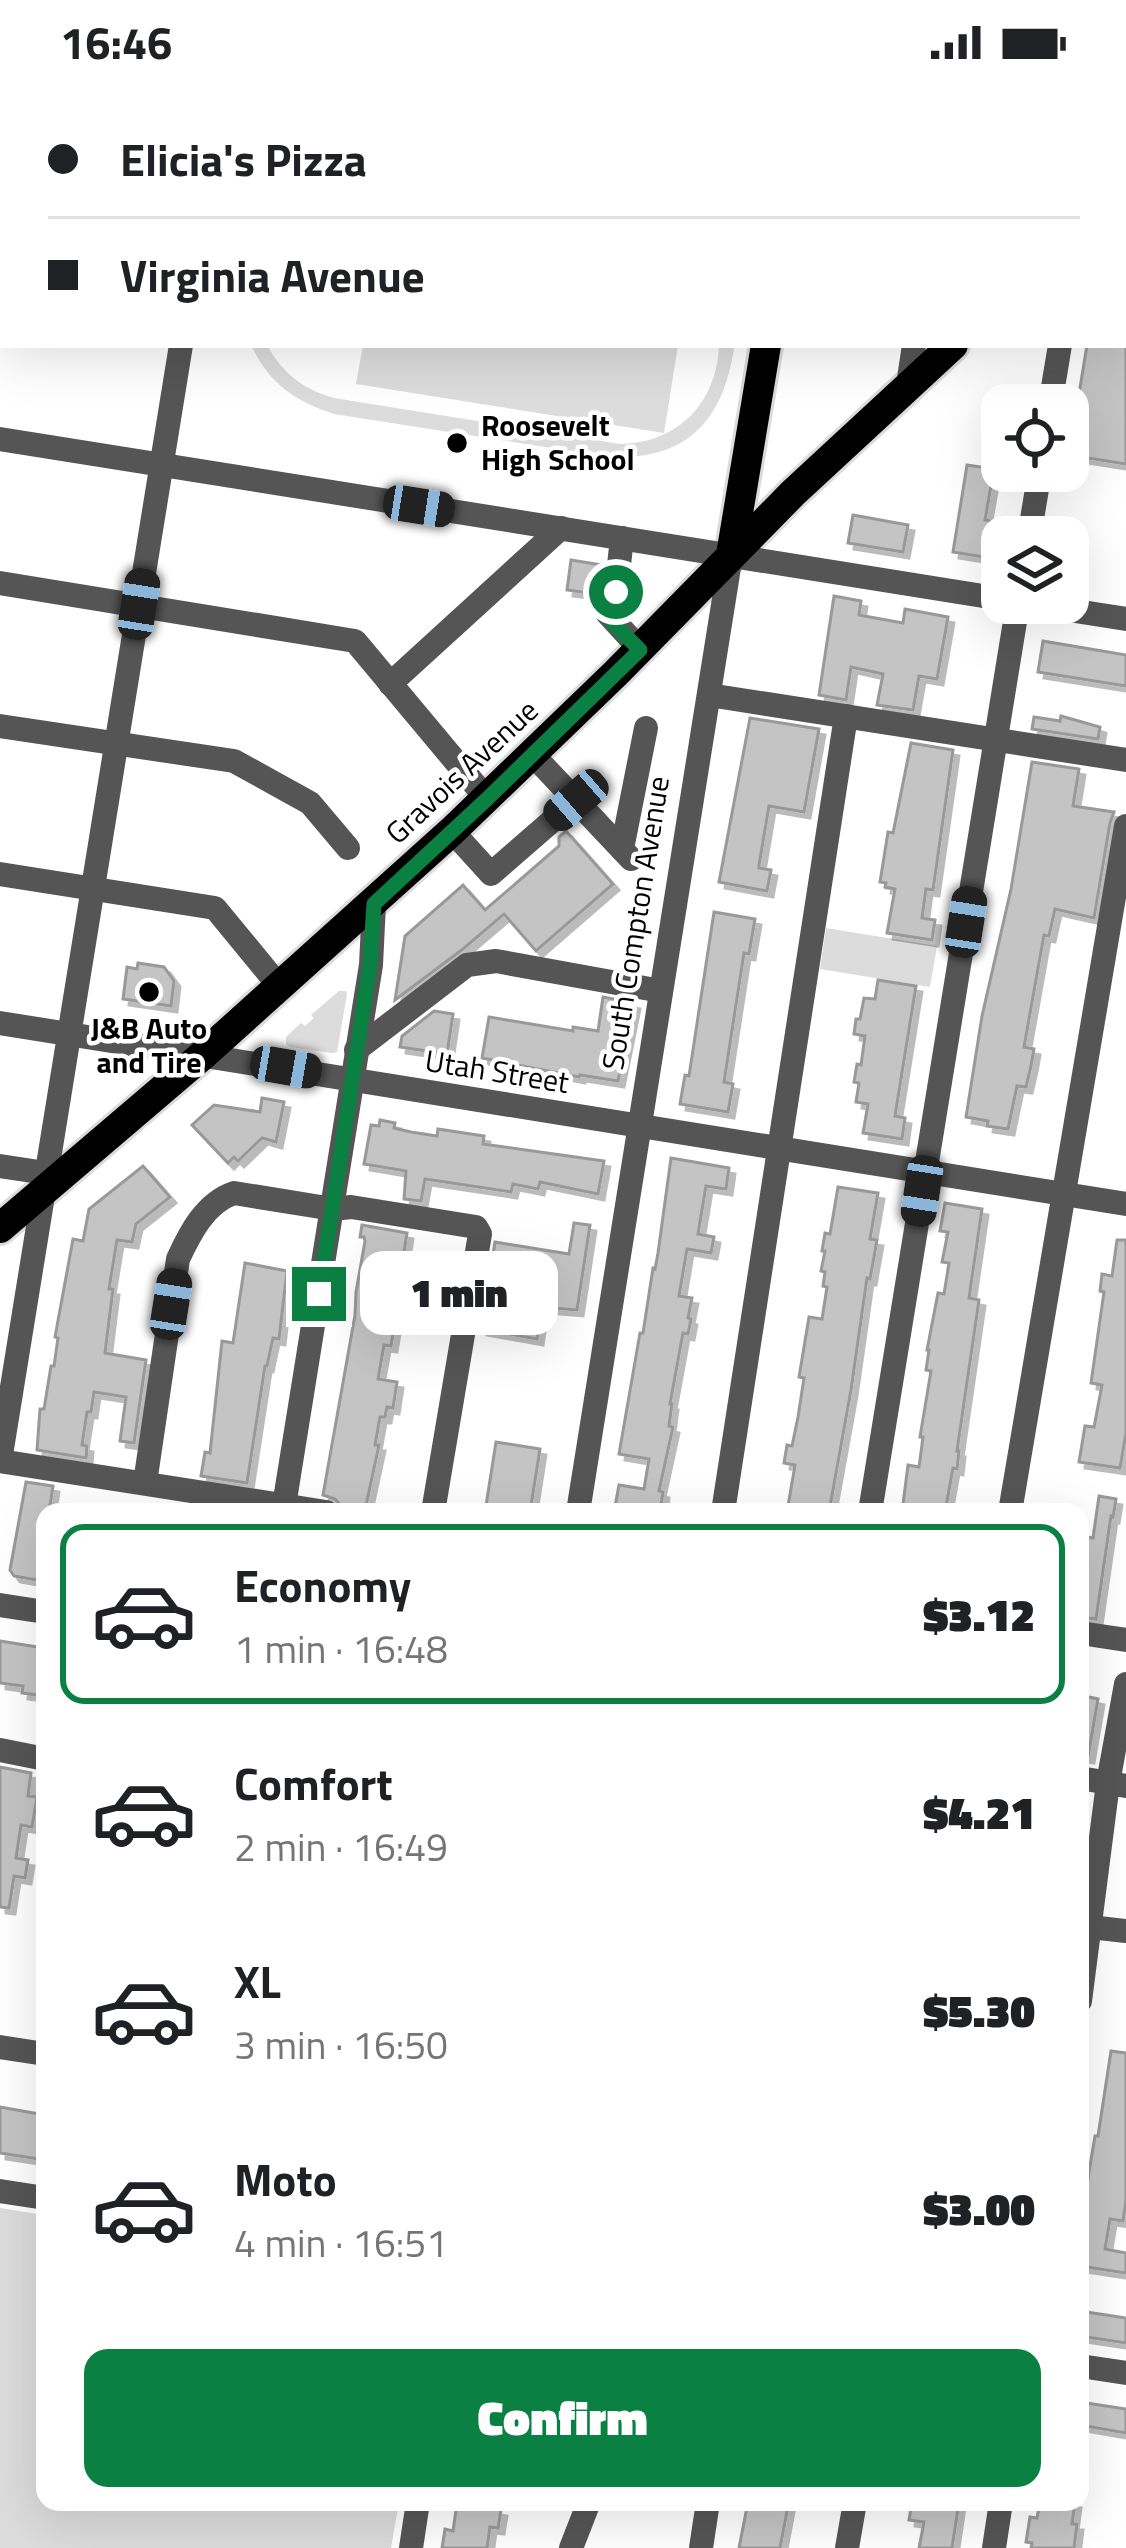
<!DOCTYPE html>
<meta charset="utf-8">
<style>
:root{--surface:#fff;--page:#f2f2f2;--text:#202124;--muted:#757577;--line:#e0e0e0;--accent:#0b8043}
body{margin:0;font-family:"Titillium Web",sans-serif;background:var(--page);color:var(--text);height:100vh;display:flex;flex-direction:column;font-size:45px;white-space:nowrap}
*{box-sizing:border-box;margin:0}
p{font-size:39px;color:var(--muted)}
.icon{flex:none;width:66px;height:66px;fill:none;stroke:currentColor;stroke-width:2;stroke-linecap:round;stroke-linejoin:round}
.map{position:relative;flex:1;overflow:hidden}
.drawer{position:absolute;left:36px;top:1419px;width:1053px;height:1008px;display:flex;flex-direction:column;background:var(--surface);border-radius:24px;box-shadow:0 12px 48px #0002}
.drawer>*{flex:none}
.guide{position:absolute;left:0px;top:0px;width:1128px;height:264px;box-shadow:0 12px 48px #0002;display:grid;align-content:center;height:264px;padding:0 48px;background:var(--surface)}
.controls{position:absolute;left:981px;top:300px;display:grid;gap:24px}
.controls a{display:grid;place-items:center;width:108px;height:108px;border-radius:24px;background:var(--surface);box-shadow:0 12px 48px #0002;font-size:60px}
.end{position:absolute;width:54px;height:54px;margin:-27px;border:15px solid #0b8043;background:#fff;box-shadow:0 0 0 6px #fff}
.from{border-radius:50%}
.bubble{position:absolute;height:84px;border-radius:24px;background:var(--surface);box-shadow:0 12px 48px #0002;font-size:39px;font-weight:800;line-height:84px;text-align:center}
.car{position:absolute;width:36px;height:72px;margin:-36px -18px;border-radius:15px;box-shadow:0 0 9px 3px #0007;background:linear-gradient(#222 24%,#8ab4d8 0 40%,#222 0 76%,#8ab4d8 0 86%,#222 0)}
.guide b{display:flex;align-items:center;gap:42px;height:114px;font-size:45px}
.guide b+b{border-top:3px solid var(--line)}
.guide i{width:30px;height:30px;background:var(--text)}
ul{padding:21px 0 0;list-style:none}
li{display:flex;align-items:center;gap:36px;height:180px;margin:0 24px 18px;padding:0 24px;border:6px solid transparent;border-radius:24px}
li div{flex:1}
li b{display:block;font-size:45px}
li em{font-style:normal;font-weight:800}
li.selected{border-color:var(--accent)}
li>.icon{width:108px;height:108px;stroke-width:1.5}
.button{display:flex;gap:24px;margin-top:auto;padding:24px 48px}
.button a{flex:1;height:138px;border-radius:24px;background:var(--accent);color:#fff;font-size:48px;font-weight:800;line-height:138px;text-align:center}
.status{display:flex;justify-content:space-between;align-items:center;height:84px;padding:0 60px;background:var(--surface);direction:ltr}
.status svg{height:33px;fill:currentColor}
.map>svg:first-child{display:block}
.green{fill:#dcdcdc}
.building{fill:#c4c4c4;stroke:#999;stroke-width:3;filter:url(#shadow)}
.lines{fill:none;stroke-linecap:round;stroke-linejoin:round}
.major-casing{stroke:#dbdbdb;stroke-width:36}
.minor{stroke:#555;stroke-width:24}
.major{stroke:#000;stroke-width:30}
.route{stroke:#0b8043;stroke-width:15}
.poi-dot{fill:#000;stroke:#fff;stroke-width:4.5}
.labels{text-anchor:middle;stroke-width:9;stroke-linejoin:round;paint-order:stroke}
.poi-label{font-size:30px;font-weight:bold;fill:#000;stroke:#fff;text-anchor:start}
.street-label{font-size:30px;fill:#000;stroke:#fff}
</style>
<div class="status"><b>16:46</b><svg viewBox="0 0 49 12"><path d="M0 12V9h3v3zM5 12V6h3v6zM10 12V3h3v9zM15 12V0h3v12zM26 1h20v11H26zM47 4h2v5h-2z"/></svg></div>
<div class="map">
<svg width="1126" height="2464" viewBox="0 0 1126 2464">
<defs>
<filter id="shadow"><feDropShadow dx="6" dy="6" stdDeviation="0" flood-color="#0004"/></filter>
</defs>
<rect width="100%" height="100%" fill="#fff"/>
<g class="green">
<path d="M251,261H267C283,290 303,305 334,314L620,360C678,359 717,319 719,261H734V265C722,339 686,376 609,373L334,330C294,317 269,299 251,261Z"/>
<polygon points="363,261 678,261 664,349 356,300"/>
<polygon points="826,844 937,862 930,903 820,885"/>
<polygon points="339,907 346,907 347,910 337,968 332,969 290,963 286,960 286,953 301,939 305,942 314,934 311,931"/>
<polygon points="0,2124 45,2131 45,2418 399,2418 391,2464 0,2464"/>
</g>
<g class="building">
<polygon points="1087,261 1126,261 1126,380 1069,371"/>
<polygon points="967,381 994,385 985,436 1002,439 996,475 953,468"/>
<polygon points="853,431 908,441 903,468 848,459"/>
<polygon points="571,476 602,481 597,510 567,506"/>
<polygon points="834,512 861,517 859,531 903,539 905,525 948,533 937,595 919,592 913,626 877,621 883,590 851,583 846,616 819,611"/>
<polygon points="1043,557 1126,571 1126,602 1038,588"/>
<polygon points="1061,632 1100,643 1098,655 1032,645 1034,633 1060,637"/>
<polygon points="750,634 819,645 804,728 769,722 759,781 759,784 771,786 767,807 719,798"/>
<polygon points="911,659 953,666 933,806 926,805 922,834 935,836 932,856 887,849 895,805 885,803 886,799 880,798 888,748 893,749"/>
<polygon points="1032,678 1079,685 1073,722 1114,728 1110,739 1094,834 1055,825 1049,852 1044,851 1024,963 1034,965 1031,982 1026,1003 1017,1002 1008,1045 987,1042 988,1037 966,1033 982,932 1011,805"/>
<polygon points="566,747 613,800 536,867 504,830 463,865 395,916 405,852 463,801 485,826 559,762 559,753"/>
<polygon points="714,828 755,835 749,870 744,869 724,998 733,1000 728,1028 680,1020 685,991 689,992"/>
<polygon points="138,879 164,883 174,897 171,922 123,915 127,883 137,885"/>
<polygon points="878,896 916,902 895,1032 905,1034 902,1055 863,1049 868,1020 856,1018 859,999 854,998 857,980 861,981 865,952 854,950 856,935 860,935 864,914 875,915"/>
<polygon points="603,913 634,919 618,997 580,991 579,993 482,974 489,933 573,947 573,943 598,947"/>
<polygon points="434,927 453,930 447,970 400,963 402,952"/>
<polygon points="262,1014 284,1018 276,1058 262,1054 238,1077 234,1073 228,1079 192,1041 214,1021 260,1028"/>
<polygon points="380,1036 395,1039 394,1044 411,1048 437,1052 438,1045 484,1052 483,1060 604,1077 598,1110 540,1098 538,1105 513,1100 511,1108 425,1095 421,1117 404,1115 406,1087 364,1080 371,1041 379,1042"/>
<polygon points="671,1074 729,1084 726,1105 706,1102 698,1150 714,1153 711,1169 687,1165 679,1212 692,1214 688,1234 691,1235 688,1250 683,1249 670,1320 672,1320 669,1342 673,1343 659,1407 663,1408 660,1428 614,1428 619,1401 644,1405 649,1375 619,1370 640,1249 643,1249 653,1184 655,1185 658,1169"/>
<polygon points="143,1082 170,1113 136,1140 132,1158 117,1156 109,1205 113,1205 105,1269 146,1276 134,1359 120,1357 126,1313 94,1308 91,1328 87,1328 82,1361 87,1362 86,1374 37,1366 40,1325 44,1325 51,1282 54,1282 58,1254 55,1253 73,1155 83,1157 89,1125"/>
<polygon points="838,1103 878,1109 870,1155 877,1156 870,1195 867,1194 851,1306 829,1428 787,1428 795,1381 784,1379 787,1361 792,1362 798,1333 804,1294 799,1293 809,1233 822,1235 827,1203 823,1202 825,1188 821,1187 825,1167 822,1167 825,1149 830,1150"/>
<polygon points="945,1119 982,1125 969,1214 979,1216 957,1367 959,1367 957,1385 953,1384 945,1428 902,1428 908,1381 919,1383 923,1353 920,1353 931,1287 926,1286 929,1266 927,1266 938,1209 944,1210 949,1179 942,1178 948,1148 940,1147"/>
<polygon points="574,1139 590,1141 577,1226 542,1223 537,1255 481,1245 495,1158 569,1170"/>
<polygon points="362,1141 407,1149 401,1187 393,1186 388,1217 392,1218 392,1223 412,1226 409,1240 395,1238 391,1262 384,1261 378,1295 397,1298 393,1324 387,1323 385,1333 380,1333 375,1361 379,1361 365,1426 341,1422 335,1415 323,1411 355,1231 356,1208 365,1157 364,1153 360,1153"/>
<polygon points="1117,1156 1126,1156 1126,1349 1120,1384 1079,1378 1085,1342 1094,1343 1102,1301 1091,1299 1104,1208 1100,1207 1102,1190 1112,1192"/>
<polygon points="245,1179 287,1187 279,1255 273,1254 267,1282 265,1282 247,1399 201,1392 205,1368 210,1369 222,1257 233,1259"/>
<polygon points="496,1358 540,1365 530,1428 485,1428"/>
<polygon points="26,1398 53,1402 49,1428 45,1428 45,1450 37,1496 14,1492 10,1486"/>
<polygon points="1099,1412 1116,1415 1113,1433 1111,1432 1096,1535 1080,1533 1080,1452 1093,1454"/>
<polygon points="0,1557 44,1564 37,1611 22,1609 23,1602 0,1599"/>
<polygon points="1080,1611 1098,1615 1088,1673 1080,1672"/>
<polygon points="0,1683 31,1689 28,1712 37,1713 32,1743 21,1741 16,1774 28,1776 25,1794 14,1792 9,1824 0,1823"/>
<polygon points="1111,1967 1126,1969 1126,2116 1123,2137 1110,2135 1105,2165 1126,2169 1126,2189 1080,2182 1080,2157 1089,2088 1095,2052 1098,2052"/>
<polygon points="0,2023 45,2031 45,2076 0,2069"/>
<polygon points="1080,2227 1126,2234 1126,2259 1080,2252"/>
<polygon points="1080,2318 1126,2325 1126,2349 1080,2341"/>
<polygon points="748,2418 788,2422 780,2464 739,2464"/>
<polygon points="912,2418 959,2418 952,2464 919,2464 924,2438 909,2436"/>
<polygon points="1040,2418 1075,2418 1072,2440 1077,2440 1074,2464 1031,2464 1032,2459 1026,2458 1030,2433 1037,2434"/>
<polygon points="457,2419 501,2426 498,2444 490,2443 487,2464 442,2464 445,2445 453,2447"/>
</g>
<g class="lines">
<g class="major-casing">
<g id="major">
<polyline points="805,3 806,0"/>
<polyline points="1125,105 1126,104"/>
<polyline points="731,471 766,261"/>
<polyline points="0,1144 204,970 452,747 616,589 793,409 953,261"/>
</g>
</g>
<g class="minor">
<polyline points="222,3 223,0"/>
<polyline points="696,3 697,0"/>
<polyline points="748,3 748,0"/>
<polyline points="954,3 955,0"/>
<polyline points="1102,3 1103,0"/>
<polyline points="0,63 3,64"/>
<polyline points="0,207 3,208"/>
<polyline points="908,301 914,261"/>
<polyline points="1050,321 1060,261"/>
<polyline points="0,355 1002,515"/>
<polyline points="1029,453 1040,387"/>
<polyline points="622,454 616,508 607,529 640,565"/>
<polyline points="0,499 355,557 487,715"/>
<polyline points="1024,519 1126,535"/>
<polyline points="390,600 561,444"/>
<polyline points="709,611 1126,676"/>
<polyline points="0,642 234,677 310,719 348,764"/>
<polyline points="533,671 631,775"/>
<polyline points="452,747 491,790 576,716"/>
<polyline points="622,765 646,644"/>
<polyline points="0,790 215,824 280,903"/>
<polyline points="0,939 1126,1120"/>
<polyline points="356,966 467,881 496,877 661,907"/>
<polyline points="0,1082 46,1089"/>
<polyline points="0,1377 181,261"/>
<polyline points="0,1377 326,1428"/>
<path d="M145,1399L178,1175C190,1149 205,1119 234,1109L333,1125L351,1123L476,1143L480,1150L433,1428"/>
<polyline points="283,1428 371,881 374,820"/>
<polyline points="578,1428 731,471"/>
<polyline points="723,1428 846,632"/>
<polyline points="870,1428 1018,519"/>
<polyline points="1010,1428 1126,742"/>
<polyline points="0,1521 45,1528"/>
<polyline points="1080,1549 1126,1556"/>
<polyline points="0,1666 45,1675"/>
<polyline points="1080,1694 1126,1702"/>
<polyline points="1081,1842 1126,1847"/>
<polyline points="1080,1917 1108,1699 1126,1600"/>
<polyline points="0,1963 45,1970"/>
<polyline points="0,2107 45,2114"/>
<polyline points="1080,2282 1126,2289"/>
<polyline points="411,2464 418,2418"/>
<polyline points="571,2464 589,2418"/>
<polyline points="701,2464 708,2418"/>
<polyline points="847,2464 855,2418"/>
<polyline points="994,2464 1001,2418"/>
</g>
<use href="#major" class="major"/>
</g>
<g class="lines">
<polyline class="route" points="319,1210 370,881 374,820 487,715 640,566 612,538 608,529 616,508"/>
</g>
<g class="poi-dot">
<circle cx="457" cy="359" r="12"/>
<circle cx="149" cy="908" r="12"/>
</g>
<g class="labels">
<g class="poi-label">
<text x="481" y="352">Roosevelt<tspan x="481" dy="34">High School</tspan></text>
<text x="149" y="955" text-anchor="middle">J&amp;B Auto<tspan x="149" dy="34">and Tire</tspan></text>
</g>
<g class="street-label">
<text transform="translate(462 688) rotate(-43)" y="10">Gravois Avenue</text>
<text transform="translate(636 839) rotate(-81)" y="10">South Compton Avenue</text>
<text transform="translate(497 988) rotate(9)" y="10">Utah Street</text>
</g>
</g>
</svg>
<div class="controls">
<a><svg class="icon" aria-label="locate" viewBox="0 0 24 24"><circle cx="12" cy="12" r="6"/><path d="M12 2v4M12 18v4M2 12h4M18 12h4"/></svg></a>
<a><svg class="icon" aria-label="layers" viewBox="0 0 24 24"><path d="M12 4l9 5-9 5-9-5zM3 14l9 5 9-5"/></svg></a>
</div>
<i class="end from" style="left:616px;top:508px"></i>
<i class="end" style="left:319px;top:1210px"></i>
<div class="bubble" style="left:360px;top:1167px;width:198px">1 min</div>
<i class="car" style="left:419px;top:422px;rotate:99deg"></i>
<i class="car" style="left:139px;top:520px;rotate:9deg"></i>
<i class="car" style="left:576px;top:716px;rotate:229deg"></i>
<i class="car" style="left:966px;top:838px;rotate:9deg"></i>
<i class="car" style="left:286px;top:983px;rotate:100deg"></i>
<i class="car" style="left:922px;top:1107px;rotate:189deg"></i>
<i class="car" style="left:171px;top:1220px;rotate:9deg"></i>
<div class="guide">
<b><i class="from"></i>Elicia's Pizza</b>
<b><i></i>Virginia Avenue</b>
</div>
<section class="drawer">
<ul>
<li class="selected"><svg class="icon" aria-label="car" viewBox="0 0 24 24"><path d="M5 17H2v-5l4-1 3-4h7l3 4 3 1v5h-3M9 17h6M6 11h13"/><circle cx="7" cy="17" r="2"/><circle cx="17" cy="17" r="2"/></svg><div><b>Economy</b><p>1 min · 16:48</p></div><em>$3.12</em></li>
<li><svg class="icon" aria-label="car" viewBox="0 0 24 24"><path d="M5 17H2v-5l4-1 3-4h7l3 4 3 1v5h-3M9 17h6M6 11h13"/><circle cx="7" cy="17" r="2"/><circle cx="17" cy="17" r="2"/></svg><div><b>Comfort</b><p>2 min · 16:49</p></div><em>$4.21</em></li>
<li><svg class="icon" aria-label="car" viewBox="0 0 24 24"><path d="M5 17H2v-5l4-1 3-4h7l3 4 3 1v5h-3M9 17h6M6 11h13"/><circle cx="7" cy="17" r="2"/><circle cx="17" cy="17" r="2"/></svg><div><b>XL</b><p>3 min · 16:50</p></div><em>$5.30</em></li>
<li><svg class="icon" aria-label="car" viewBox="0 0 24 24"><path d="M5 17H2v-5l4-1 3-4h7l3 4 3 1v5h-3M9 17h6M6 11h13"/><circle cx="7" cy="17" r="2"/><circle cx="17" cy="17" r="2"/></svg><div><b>Moto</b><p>4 min · 16:51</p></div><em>$3.00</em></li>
</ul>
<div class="button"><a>Confirm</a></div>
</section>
</div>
